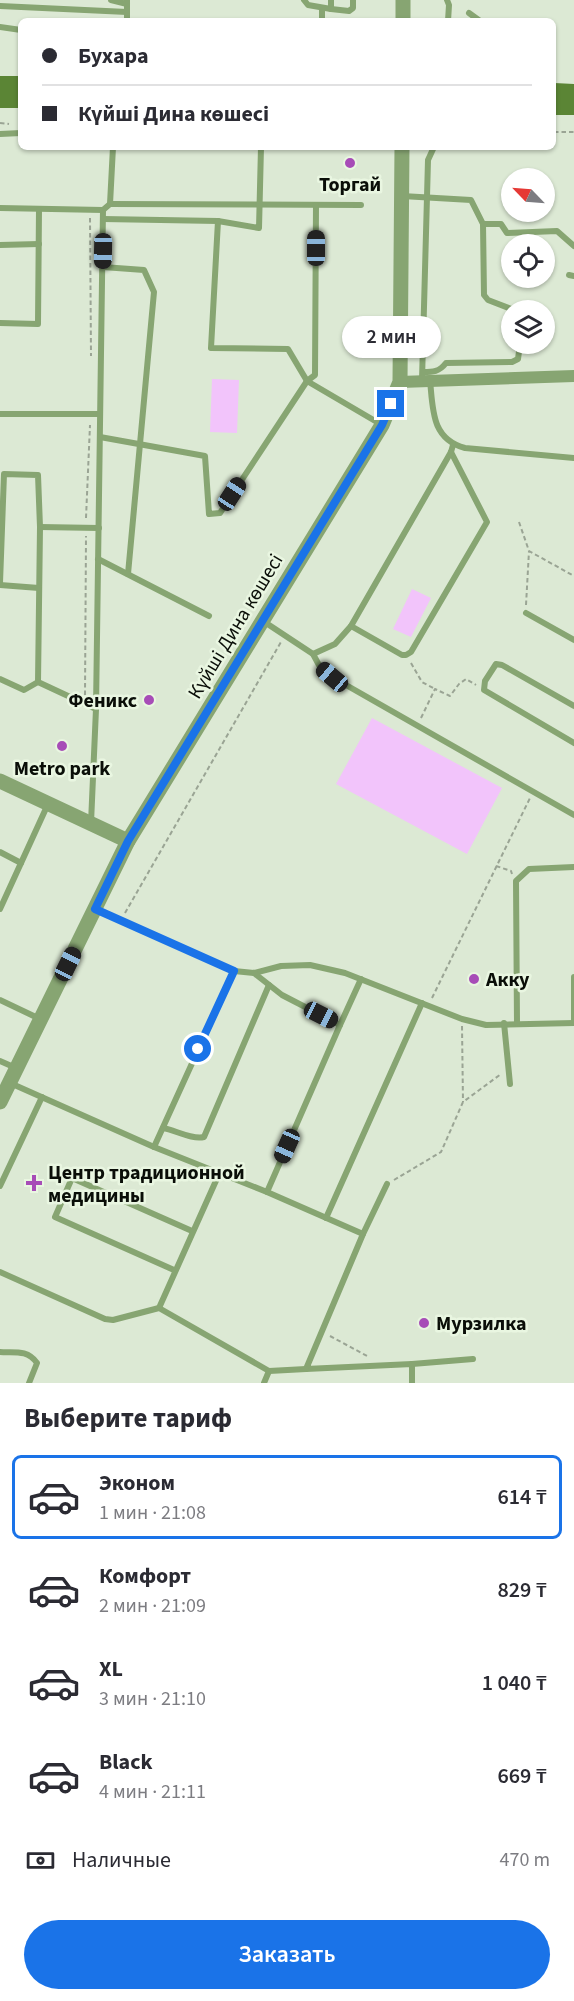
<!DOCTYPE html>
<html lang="ru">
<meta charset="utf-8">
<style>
:root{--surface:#fff;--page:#f7f7f7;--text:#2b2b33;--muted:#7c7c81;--line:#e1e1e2;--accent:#1a73e8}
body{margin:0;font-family:"Source Sans 3",sans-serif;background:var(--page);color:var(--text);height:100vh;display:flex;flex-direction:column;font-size:22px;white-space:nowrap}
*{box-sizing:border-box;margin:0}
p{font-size:20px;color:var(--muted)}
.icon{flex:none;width:33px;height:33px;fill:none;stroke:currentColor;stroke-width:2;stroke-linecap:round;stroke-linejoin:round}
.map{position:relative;height:1383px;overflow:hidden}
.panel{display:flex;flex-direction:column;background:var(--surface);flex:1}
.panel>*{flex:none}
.guide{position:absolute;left:18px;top:18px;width:538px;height:132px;border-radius:9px;box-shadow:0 2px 4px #0004;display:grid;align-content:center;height:132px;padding:0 24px;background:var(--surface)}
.needle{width:39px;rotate:295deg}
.tools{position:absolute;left:501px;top:168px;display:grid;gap:12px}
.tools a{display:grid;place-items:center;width:54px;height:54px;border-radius:50%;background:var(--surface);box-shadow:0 2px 4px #0004;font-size:30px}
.end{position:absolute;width:27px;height:27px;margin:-14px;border:8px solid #1a73e8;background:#fff;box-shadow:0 0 0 3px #fff}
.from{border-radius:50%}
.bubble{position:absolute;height:42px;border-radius:21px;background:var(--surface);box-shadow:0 2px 4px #0004;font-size:20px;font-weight:600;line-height:42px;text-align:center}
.car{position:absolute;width:18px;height:36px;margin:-18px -9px;border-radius:8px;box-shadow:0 0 4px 2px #0007;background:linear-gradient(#222 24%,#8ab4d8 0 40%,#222 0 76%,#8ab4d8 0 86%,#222 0)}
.guide b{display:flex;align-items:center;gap:21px;height:57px;font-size:22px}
.guide b+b{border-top:2px solid var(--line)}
.guide i{width:15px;height:15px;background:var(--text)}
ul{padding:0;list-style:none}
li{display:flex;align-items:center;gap:18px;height:84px;margin:0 12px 9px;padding:0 12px;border:3px solid transparent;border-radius:9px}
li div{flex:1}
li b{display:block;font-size:22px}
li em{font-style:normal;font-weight:600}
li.active{border-color:var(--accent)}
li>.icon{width:54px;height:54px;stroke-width:1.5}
h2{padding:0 24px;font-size:27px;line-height:72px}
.pay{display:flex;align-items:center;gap:15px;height:66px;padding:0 24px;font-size:22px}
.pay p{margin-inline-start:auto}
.button{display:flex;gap:12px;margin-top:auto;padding:12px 24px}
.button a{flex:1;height:69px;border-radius:36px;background:var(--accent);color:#fff;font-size:24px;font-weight:600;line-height:69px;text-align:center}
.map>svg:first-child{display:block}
.green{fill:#f2c4fb}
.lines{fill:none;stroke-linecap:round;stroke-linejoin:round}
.path{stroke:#9aa494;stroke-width:2;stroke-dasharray:4.5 3;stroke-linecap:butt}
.service{stroke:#87a572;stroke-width:6}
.minor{stroke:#87a572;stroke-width:12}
.tertiary{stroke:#87a572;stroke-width:15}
.secondary{stroke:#5b8535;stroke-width:16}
.route{stroke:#1a73e8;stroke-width:8}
.poi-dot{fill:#a74cb7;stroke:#e9f6e1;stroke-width:2}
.labels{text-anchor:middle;stroke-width:5;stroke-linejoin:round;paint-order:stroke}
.poi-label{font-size:20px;font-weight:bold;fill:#0a0e08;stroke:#e9f6e1;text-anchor:start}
.street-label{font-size:20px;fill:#0a0e08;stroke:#e9f6e1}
</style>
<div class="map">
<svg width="574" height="1383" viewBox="0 0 574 1383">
<rect width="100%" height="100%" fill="#dce9d4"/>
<g class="green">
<polygon points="212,379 239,380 237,433 210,432"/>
<polygon points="412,589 431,598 411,637 393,629"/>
<polygon points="372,718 502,788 467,854 336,784"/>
</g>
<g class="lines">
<g class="path">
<polyline points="0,123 9,124"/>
<polyline points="554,132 574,132"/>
<polyline points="90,218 91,356"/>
<polyline points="86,518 90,425"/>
<polyline points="519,522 529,551 574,576"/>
<polyline points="526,605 529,551"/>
<polyline points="411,663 422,682 435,689"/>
<polyline points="85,695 86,536"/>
<polyline points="421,718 435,689 450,696 459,684 466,679 476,685"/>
<polyline points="496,866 511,871 512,874"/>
<polyline points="125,913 281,642"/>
<polyline points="432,998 530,798"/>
<polyline points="462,1026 463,1102"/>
<polyline points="394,1180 441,1152 463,1102 501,1074"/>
<polyline points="330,1336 369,1357"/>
</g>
<g class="service">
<polyline points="111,0 127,4"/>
<polyline points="304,0 308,5 331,9 331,0"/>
<polyline points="447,0 449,5 448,21"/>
<polyline points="0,6 127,12"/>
<polyline points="331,9 349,11 353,8 353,0"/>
<polyline points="469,13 480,21"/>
<polyline points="127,21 127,0"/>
<polyline points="322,21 322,8"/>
<polyline points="0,27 21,30"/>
<polyline points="0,134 21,133"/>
<polyline points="402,196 471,200 483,224"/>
<polyline points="110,204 361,205"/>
<polyline points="0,208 103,210"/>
<polyline points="103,219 218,221 259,228 261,147"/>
<polyline points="218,221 211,348 288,349 307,381 315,375 316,205"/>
<polyline points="0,245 39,244"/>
<polyline points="103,267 144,270 154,292 128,574"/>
<polyline points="569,275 574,276"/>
<polyline points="514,310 488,300 484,295 483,224 501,224 507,233 557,231 574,246"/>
<polyline points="0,323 38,324 39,210"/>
<path d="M423,372C433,372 439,372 446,363L512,362L518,359L520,344"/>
<polyline points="422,380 428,160 434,147"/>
<path d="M430,380C433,409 431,439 465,448L574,458"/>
<polyline points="0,414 100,414"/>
<polyline points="100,437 205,456 209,514 220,513 307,381 382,425"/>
<polyline points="40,527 99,528"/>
<polyline points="98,559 209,616"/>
<polyline points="0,583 4,474 38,475 40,527 38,682 24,690 0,679"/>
<polyline points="0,585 39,588"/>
<polyline points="526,613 574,640"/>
<polyline points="263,621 313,654 320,667 332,677 574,815"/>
<polyline points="351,626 402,655 406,655 411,652 487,522 451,452"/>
<polyline points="313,654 335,644 351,626 451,452 453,445"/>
<polyline points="38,682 96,709"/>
<polyline points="574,706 502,665 496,664 485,681 484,690 574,743"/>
<polyline points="91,823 96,709 103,210 110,204 113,147"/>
<polyline points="0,852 21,863"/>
<polyline points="0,909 48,804"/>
<polyline points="95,909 234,971 254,973 281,966 310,965 345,973 462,1019 486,1025 574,1023"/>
<polyline points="0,1000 40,1019"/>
<polyline points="504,1023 510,1084"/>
<polyline points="517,1023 516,881 529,869 574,867"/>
<polyline points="574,1023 574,977"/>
<polyline points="340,1025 361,979"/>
<polyline points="0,1061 16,1068"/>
<polyline points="10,1083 154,1147 267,1192 340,1025 282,995 254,973"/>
<path d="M163,1128C175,1130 192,1140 204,1137L269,985"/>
<polyline points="154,1147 234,971"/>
<polyline points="0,1186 42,1097"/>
<polyline points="267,1192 363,1234 306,1369 412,1364 412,1383"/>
<polyline points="326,1218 422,1003"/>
<polyline points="363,1234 387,1184"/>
<polyline points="174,1270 55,1217 72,1178 192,1231"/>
<polyline points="0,1272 105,1319 113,1320 159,1308 269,1371 264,1383"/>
<polyline points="159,1308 219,1174"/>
<path d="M0,1352C14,1353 27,1349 37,1363L29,1383"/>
<polyline points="412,1364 473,1359"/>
<polyline points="269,1371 306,1369"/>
</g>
<polyline class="minor" points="400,382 574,376"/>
<g class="tertiary">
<polyline points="403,21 403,0"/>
<polyline points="0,781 128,841"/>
<polyline points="0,1102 128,841 382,425 400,382 402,147"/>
</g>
<g class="secondary">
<polyline points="0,84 21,84"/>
<polyline points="554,91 574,92"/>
<polyline points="0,100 21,100"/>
<polyline points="554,107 574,107"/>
</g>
</g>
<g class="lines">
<polyline class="route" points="198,1049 234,971 95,909 128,841 382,425 391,404"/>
</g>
<g class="poi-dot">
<circle cx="350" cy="163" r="6"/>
<circle cx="149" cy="700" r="6"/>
<circle cx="62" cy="746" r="6"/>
<circle cx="474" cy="979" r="6"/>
<path d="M31 1174h6v6h6v6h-6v6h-6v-6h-6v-6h6z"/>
<circle cx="424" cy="1323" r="6"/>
</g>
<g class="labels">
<g class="poi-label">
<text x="350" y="191" text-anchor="middle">Торгай</text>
<text x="137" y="707" text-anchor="end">Феникс</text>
<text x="62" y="775" text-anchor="middle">Metro park</text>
<text x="486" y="986">Акку</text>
<text x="48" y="1179">Центр традиционной<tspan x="48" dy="23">медицины</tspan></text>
<text x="436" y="1330">Мурзилка</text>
</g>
<g class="street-label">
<text transform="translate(235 626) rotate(-59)" y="7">Күйші Дина көшесі</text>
</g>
</g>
</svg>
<div class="tools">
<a><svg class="needle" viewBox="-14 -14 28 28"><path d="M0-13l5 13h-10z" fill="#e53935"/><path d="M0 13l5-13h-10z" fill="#7c7c81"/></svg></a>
<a><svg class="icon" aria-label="locate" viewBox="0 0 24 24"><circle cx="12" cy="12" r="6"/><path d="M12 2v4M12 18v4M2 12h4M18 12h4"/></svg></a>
<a><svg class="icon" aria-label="layers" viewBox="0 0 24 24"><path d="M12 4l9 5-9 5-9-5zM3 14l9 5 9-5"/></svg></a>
</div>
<i class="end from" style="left:198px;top:1049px"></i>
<i class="end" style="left:391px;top:404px"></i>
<div class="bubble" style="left:342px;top:316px;width:99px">2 мин</div>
<i class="car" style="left:316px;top:248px;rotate:0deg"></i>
<i class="car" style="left:103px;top:251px;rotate:181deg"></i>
<i class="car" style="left:232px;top:494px;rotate:33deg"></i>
<i class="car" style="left:332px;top:677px;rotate:310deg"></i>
<i class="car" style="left:68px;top:964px;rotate:26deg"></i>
<i class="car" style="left:321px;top:1015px;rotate:117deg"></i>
<i class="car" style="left:287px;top:1146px;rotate:204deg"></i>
<div class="guide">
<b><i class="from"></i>Бухара</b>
<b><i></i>Күйші Дина көшесі</b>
</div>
</div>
<section class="panel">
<h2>Выберите тариф</h2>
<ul>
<li class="active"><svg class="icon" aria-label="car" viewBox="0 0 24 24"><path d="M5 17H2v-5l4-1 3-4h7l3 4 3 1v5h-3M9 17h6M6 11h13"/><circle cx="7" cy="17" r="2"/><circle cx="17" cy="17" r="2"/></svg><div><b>Эконом</b><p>1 мин · 21:08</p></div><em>614 ₸</em></li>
<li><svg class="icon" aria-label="car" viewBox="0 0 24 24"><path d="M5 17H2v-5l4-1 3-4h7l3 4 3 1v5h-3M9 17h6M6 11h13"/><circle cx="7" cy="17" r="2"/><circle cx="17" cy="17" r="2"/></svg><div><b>Комфорт</b><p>2 мин · 21:09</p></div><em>829 ₸</em></li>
<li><svg class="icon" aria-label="car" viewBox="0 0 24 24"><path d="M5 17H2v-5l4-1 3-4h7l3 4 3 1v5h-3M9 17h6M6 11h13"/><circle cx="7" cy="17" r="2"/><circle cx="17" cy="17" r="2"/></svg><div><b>XL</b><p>3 мин · 21:10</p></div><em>1 040 ₸</em></li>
<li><svg class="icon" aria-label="car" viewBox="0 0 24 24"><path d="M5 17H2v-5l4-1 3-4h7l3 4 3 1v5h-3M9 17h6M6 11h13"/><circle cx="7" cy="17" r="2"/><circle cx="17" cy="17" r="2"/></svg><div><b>Black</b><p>4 мин · 21:11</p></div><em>669 ₸</em></li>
</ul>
<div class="pay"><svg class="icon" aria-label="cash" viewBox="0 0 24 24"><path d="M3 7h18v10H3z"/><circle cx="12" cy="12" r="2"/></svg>Наличные<p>470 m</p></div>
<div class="button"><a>Заказать</a></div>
</section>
